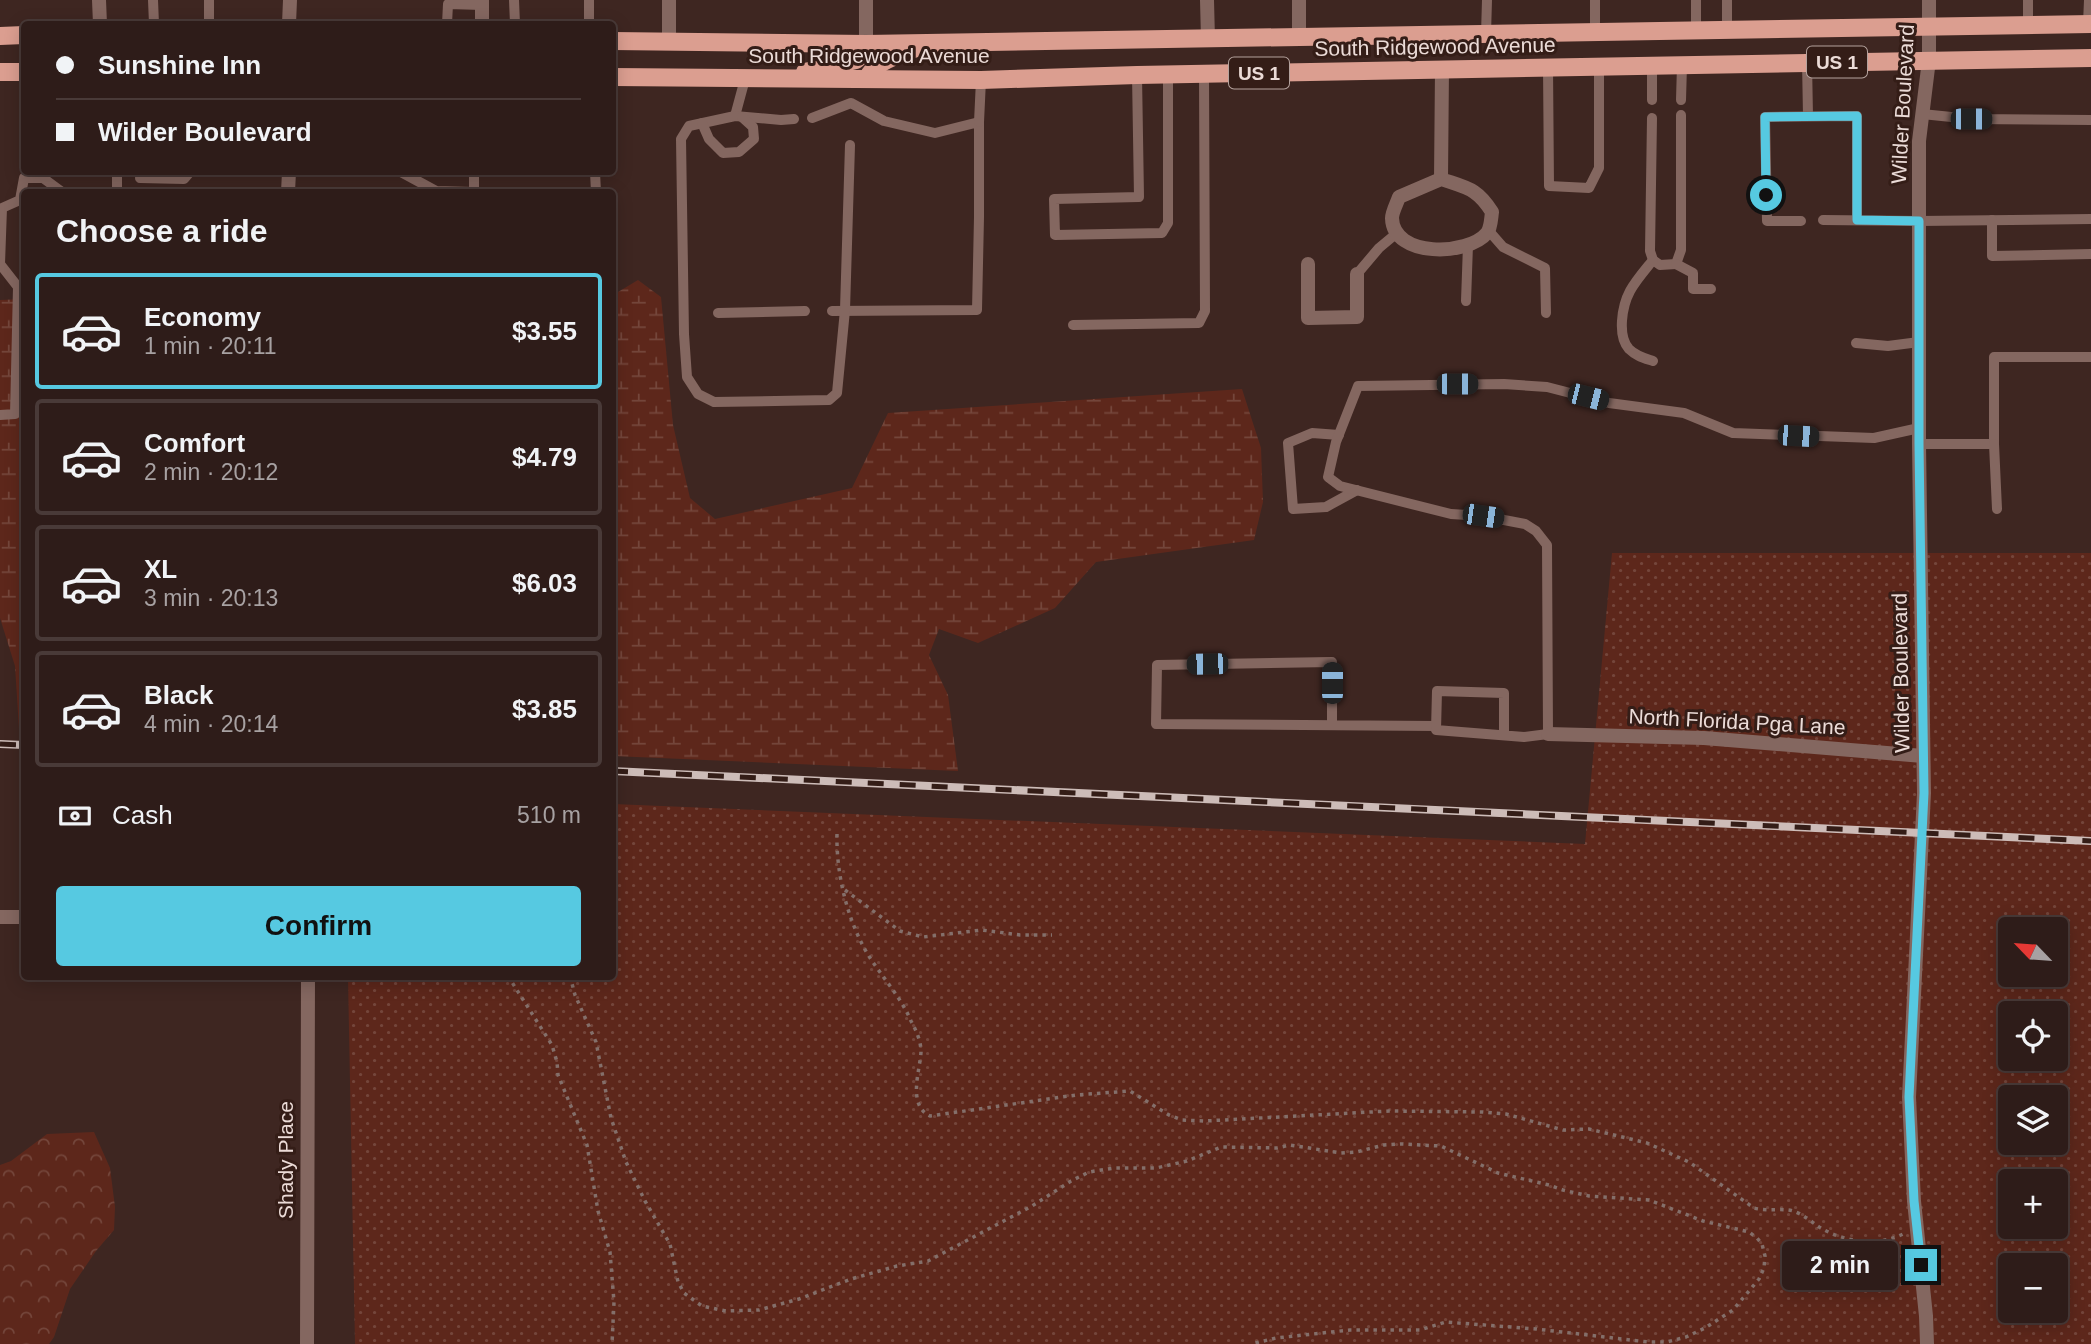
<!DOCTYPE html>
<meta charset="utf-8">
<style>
:root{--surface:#2e1c19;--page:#362522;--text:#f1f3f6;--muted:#a7a1a2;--line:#493a38;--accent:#56c9e1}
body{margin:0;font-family:Arial,sans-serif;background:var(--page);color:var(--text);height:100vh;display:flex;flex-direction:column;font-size:26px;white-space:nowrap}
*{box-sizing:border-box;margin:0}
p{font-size:23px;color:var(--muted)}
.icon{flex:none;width:38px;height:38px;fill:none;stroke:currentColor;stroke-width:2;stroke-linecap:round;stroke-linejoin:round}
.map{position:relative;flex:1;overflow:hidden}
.side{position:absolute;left:21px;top:189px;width:595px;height:791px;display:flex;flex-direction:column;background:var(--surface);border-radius:7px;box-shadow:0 4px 18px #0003,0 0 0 2px var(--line)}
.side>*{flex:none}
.guide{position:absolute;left:21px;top:21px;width:595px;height:154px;border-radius:7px;box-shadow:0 4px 18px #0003,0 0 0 2px var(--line);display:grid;align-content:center;height:154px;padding:0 35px;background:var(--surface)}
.needle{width:46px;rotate:295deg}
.tools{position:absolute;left:1998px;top:917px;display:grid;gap:14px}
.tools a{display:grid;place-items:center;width:70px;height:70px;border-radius:7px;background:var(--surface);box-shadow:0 4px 18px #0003,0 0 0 2px var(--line);font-size:35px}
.end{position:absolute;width:32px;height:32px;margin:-16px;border:9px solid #56c9e1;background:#111;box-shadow:0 0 0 4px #111}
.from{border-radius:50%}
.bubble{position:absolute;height:49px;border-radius:7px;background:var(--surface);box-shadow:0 4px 18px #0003,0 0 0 2px var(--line);font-size:23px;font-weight:700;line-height:49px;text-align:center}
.car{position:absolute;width:21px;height:42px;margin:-21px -10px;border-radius:9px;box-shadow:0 0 5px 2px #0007;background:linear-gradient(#222 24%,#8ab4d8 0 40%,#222 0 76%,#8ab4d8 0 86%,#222 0)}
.guide b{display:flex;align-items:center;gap:24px;height:66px;font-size:26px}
.guide b+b{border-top:2px solid var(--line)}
.guide i{width:18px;height:18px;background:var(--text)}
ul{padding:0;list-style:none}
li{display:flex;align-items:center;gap:21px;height:116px;margin:0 14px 10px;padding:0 21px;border:4px solid var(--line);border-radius:7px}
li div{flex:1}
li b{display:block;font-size:26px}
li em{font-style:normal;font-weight:700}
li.current{border-color:var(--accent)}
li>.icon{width:63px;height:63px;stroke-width:1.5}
h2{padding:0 35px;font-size:32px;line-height:84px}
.pay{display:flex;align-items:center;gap:18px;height:77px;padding:0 35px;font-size:26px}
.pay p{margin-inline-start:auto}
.cta{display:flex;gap:14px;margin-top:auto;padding:14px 35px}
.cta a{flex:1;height:80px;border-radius:7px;background:var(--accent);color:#111;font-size:28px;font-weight:700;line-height:80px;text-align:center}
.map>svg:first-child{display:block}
.grass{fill:url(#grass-dots);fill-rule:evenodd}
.forest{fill:url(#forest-crowns)}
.wetland{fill:url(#wetland-marsh)}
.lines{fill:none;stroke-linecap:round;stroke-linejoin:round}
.path{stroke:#846f6a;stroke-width:3.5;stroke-dasharray:3.5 5;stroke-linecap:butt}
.service{stroke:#846760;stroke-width:10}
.minor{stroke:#846760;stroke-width:14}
.tertiary{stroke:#846760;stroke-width:14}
.primary{stroke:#db9e90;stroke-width:18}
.rail-casing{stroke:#cdbcb8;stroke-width:8}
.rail{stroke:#341d17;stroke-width:5;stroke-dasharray:16;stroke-linecap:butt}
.route{stroke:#56c9e1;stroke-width:9}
.labels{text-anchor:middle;stroke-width:6;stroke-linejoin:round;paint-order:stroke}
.shield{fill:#341d17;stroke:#b4a29d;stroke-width:2}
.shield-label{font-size:19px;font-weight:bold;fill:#ebdbd7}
.street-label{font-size:21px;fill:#ebdbd7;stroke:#341d17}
</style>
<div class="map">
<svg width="2091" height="1344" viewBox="0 0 2091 1344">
<defs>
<pattern id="grass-dots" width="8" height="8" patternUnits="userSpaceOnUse" patternTransform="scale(1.75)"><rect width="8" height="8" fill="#5d271b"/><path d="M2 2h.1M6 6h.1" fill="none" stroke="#74463b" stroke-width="1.8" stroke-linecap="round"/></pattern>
<pattern id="forest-crowns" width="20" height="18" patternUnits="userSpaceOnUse" patternTransform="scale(1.75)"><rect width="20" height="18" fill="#5d271b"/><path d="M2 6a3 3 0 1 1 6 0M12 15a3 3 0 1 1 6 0" fill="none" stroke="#74463b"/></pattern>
<pattern id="wetland-marsh" width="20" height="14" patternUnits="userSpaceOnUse" patternTransform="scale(1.75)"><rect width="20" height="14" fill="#5d271b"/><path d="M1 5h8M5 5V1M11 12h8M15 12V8" fill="none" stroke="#74463b"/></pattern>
</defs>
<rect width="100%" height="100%" fill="#3e2621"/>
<path class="grass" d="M1612,553H2091V1344H355L348,977L612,976L613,804L1585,844ZM2011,929H2056V975H2011ZM2011,1013H2056V1059H2011ZM2011,1097H2056V1143H2011ZM2011,1181H2056V1227H2011ZM2011,1265H2056V1311H2011Z"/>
<polygon class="forest" points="94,1132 110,1168 115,1207 114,1230 96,1251 70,1289 54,1337 49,1344 0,1344 0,1165 11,1161 47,1134"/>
<g class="wetland">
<polygon points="638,280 661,297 673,425 690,498 715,519 852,488 888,413 1242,389 1261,448 1263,502 1254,540 1096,562 1055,608 978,643 939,629 929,655 948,695 958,771 613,756 613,295"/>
<polygon points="24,299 24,744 20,744 15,666 0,618 0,300"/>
</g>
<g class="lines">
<g class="path">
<path d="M837,834C836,873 847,919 867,953C881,976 901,997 911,1021C916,1030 921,1041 921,1052C920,1071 907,1105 930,1116L1076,1095L1130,1091L1169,1115L1182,1120L1205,1121L1389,1111L1483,1112L1506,1114L1563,1130L1589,1129L1647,1143L1689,1162L1754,1208C1768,1212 1785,1207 1796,1212C1805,1216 1812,1222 1819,1227C1844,1242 1877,1247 1903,1234"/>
<polyline points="845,890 900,931 923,937 982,930 1020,935 1052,935"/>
<polyline points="508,976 552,1045 557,1062 558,1075 587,1145 598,1211 610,1252 614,1302 612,1344"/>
<polyline points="570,976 575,995 596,1042 611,1118 626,1162 645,1201 670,1244 678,1282 684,1293 702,1306 726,1311 759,1310 799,1299 851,1279 897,1266 928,1261 1032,1206 1071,1181 1089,1172 1114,1168 1156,1168 1187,1161 1221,1147 1277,1148 1290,1145 1341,1153 1356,1152 1384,1145 1401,1144 1441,1146 1498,1173 1549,1185 1563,1190 1589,1196 1649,1200 1703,1221 1749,1232 1757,1238 1762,1244 1765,1256 1764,1268 1759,1279 1733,1310 1705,1328 1686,1337 1667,1342 1648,1342 1536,1329 1446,1322 1420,1330 1350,1330 1276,1338 1251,1344"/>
</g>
<g class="service">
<polyline points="153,0 154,24"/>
<polyline points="514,0 515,24"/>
<polyline points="1595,0 1595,32"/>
<polyline points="1696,0 1696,30"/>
<polyline points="1727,0 1727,30"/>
<polyline points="2028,0 2028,24"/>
<polyline points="209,24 209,0"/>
<polyline points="447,24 448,4 482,5"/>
<polyline points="589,24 589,0"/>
<polyline points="2088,24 2089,0"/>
<polyline points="1486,34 1487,0"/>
<polyline points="1807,62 1808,116"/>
<polyline points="1652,65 1652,100"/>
<polyline points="1548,67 1549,186 1589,188 1599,168 1599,66"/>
<polyline points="1137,75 1139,197 1054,199 1055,235 1162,233 1168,223 1168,74"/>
<polyline points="1681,100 1682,65"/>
<polyline points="1922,114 1971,119 2091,120"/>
<polyline points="735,116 745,79"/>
<polyline points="812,118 851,103 884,121 935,133 979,122 979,217 977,310 832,311"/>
<polyline points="1652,118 1650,251 1653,260 1660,265 1676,264 1681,250 1681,115"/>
<polyline points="794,119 781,120 735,116 689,126 681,139 684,334 687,377 698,394 714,402 829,400 837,393 845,310 850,145"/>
<polyline points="979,122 981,80"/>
<polyline points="702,123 709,139 723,153 739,152 754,139 753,127 742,117"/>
<polyline points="401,172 436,191 474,192 474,172"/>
<polyline points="595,172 596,192"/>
<polyline points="140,178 184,179 190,172"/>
<polyline points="117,192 117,172"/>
<polyline points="1823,220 1919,221 2091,219"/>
<polyline points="1992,220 1992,256 2091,254"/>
<polyline points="1801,221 1767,221 1765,117 1857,116 1857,220"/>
<polyline points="1489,231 1503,247 1545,268 1546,313"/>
<path d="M1653,260C1645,270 1636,280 1630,291C1622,306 1617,336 1629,349C1636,356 1644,358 1653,361"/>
<polyline points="1676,264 1693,273 1693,289 1711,289"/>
<polyline points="1357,274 1379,248 1397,233"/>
<polyline points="1466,301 1468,245"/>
<polyline points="718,313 805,311"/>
<polyline points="1073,325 1199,323 1205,311 1204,74"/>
<polyline points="1856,343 1888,346 1919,342"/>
<polyline points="0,415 15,414 18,287 0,264 2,208 20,200 24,178 43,178 62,192"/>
<polyline points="1339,435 1312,433 1288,443 1293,509 1326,507 1357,490"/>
<polyline points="1919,444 1994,444 1994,357 2091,357"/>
<polyline points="1994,444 1997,509"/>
<polyline points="1332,725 1332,662 1157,665 1156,724 1436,726"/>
<polyline points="1504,734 1504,693 1437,691 1436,730 1524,737 1548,734 1547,545 1536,531 1525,524 1483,516 1451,514 1340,486 1328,477 1336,442 1358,386 1504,384 1547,387 1609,403 1684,413 1733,433 1874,438 1919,428"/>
</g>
<g class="minor">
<polyline points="99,0 100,24"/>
<polyline points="482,0 482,24"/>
<polyline points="669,0 669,43"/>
<polyline points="866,0 866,44"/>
<polyline points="1207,0 1208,39"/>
<polyline points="1299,0 1299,37"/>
<polyline points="289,24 290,0"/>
<path d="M1441,179C1467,188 1477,188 1492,212C1491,219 1491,228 1487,233C1468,256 1393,258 1392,218C1392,212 1397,203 1399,197L1441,179L1442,69"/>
<polyline points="288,192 289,172"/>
<polyline points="1308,264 1308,318 1357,317 1357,274"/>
<polyline points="1548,734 1704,738 1923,756"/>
<polyline points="0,917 24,917"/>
<polyline points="307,1344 308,976"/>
<polyline points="1927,1344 1926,1316 1914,1201 1909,1097 1924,793 1919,444 1919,141 1929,60"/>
</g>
<polyline class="tertiary" points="1929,60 1929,0"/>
<g class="primary">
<polyline points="0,36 24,35"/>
<polyline points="612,41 866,44 2091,24"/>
<polyline points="0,72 24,72"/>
<polyline points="805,72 856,60 863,54 866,44"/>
<polyline points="612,77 981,80 1137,75 2091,58"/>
<path d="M867,79C875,60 900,55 919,47"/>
</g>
<g class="rail-casing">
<g id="rail">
<polyline points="0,744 24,745"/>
<polyline points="612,771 2091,841"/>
</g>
</g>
<use href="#rail" class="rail"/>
</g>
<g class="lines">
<polyline class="route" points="1766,195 1765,117 1857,116 1857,220 1919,221 1919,444 1924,793 1909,1097 1914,1201 1921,1265"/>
</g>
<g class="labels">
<g class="shield">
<rect x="1807" y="46.5" width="60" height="31" rx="5"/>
<rect x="1229" y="57.5" width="60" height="31" rx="5"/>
</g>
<g class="shield-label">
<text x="1837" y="69">US 1</text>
<text x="1259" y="80">US 1</text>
</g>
<g class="street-label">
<text transform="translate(1435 47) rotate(-1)" y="7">South Ridgewood Avenue</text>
<text x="869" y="63">South Ridgewood Avenue</text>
<text transform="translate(1903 104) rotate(-87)" y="7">Wilder Boulevard</text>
<text transform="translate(1901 673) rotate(-91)" y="7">Wilder Boulevard</text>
<text transform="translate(1737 722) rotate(3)" y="7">North Florida Pga Lane</text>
<text transform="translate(286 1160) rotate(-90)" y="7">Shady Place</text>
</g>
</g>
</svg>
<div class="tools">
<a><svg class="needle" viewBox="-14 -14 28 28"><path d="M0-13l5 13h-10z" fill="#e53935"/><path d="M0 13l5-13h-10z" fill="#a7a1a2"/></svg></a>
<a><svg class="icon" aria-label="locate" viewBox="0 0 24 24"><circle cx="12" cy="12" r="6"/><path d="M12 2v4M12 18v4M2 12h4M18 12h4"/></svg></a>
<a><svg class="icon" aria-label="layers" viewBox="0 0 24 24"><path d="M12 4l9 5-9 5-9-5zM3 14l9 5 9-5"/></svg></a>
<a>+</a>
<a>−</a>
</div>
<i class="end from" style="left:1766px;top:195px"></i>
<i class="end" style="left:1921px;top:1265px"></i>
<div class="bubble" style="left:1782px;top:1241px;width:116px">2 min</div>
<i class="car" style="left:1971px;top:119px;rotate:90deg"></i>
<i class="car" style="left:1457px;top:384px;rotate:90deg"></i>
<i class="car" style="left:1588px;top:397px;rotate:104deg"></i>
<i class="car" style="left:1798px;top:436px;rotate:93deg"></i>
<i class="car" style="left:1483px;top:516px;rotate:98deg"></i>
<i class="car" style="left:1207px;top:664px;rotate:269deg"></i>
<i class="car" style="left:1332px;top:683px;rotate:0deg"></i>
<div class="guide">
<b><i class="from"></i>Sunshine Inn</b>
<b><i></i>Wilder Boulevard</b>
</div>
<section class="side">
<h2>Choose a ride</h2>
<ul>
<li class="current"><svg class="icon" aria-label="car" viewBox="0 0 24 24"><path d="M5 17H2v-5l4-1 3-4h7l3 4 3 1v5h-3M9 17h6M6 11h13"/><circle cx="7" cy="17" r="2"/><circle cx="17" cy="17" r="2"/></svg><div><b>Economy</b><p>1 min · 20:11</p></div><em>$3.55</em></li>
<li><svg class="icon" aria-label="car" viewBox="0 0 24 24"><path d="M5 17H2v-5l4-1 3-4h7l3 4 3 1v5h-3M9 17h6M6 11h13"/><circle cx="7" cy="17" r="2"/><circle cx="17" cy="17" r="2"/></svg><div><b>Comfort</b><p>2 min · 20:12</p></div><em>$4.79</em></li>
<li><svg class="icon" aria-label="car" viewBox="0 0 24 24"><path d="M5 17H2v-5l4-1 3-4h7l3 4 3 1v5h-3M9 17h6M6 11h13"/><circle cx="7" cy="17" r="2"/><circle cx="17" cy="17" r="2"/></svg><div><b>XL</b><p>3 min · 20:13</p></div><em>$6.03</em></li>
<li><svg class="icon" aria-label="car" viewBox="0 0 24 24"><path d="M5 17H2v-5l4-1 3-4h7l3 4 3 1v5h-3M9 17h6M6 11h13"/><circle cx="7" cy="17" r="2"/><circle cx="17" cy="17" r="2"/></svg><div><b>Black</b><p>4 min · 20:14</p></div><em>$3.85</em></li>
</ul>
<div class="pay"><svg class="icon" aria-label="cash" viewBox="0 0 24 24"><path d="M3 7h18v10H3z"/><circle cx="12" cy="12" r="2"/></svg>Cash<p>510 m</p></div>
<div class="cta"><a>Confirm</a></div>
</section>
</div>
